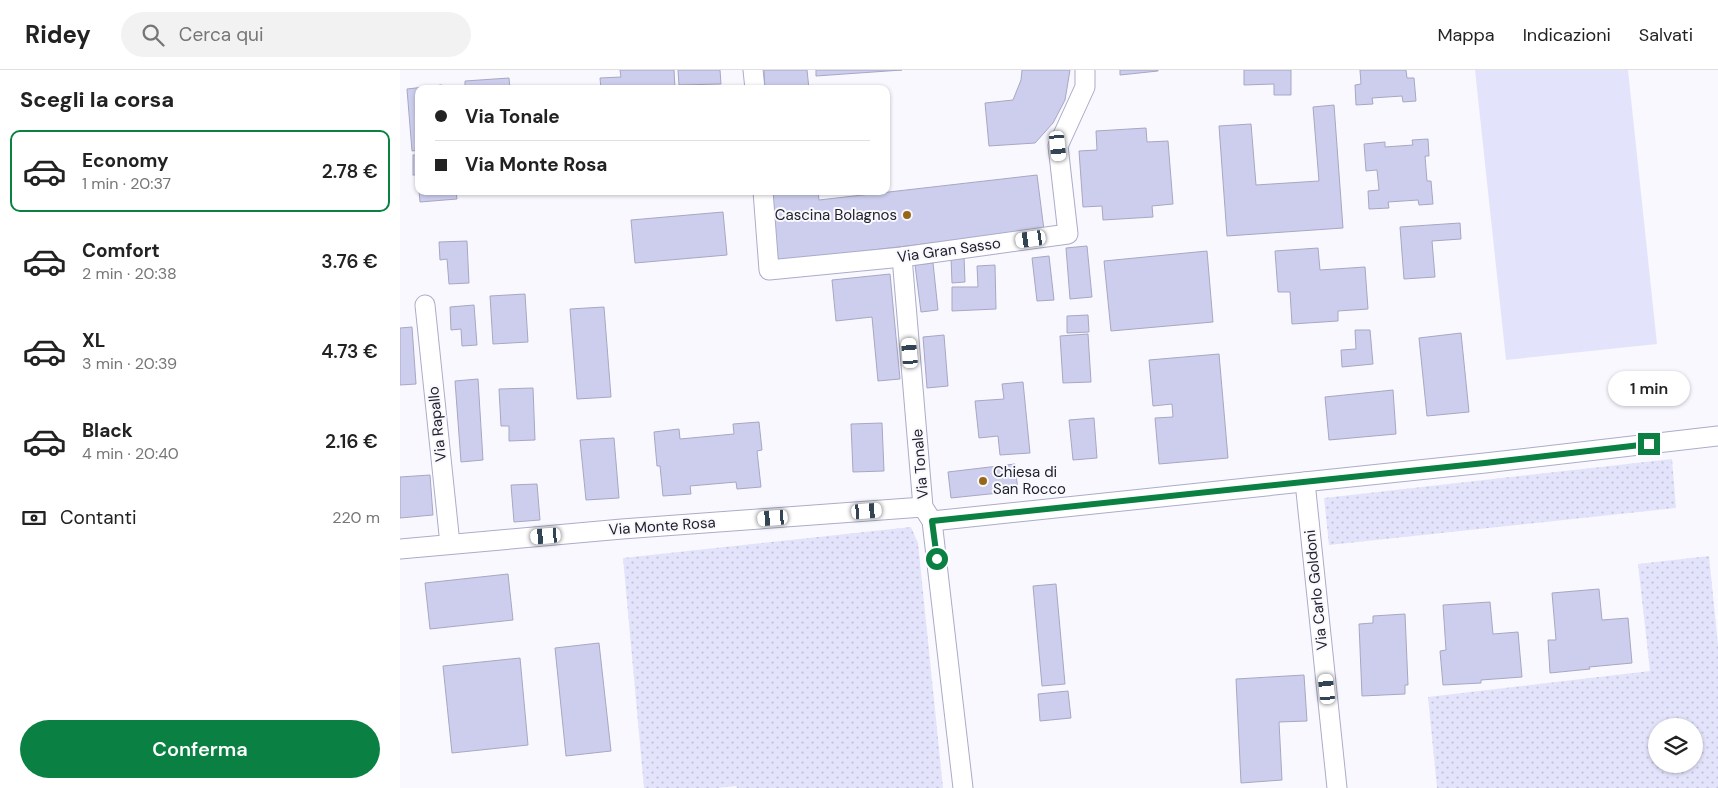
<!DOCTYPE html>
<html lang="it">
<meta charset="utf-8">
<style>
:root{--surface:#fff;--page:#f2f2f2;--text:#222;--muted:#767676;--line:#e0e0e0;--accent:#0b8043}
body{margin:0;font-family:"DM Sans",sans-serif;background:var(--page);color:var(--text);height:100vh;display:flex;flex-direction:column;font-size:19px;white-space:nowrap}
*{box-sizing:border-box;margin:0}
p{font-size:16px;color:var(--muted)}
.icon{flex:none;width:28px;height:28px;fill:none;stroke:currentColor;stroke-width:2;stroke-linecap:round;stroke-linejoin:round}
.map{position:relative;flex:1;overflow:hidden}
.sheet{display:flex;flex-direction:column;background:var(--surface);width:400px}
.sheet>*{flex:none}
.guide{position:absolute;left:15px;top:15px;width:475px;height:110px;border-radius:10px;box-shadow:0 1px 4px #0004;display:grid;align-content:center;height:110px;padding:0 20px;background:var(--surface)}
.tools{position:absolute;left:1248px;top:648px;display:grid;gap:10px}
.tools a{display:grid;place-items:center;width:55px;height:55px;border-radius:50%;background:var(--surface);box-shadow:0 1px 4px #0004;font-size:25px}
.end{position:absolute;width:22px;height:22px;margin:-11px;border:6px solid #0b8043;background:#fff;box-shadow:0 0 0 2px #fff}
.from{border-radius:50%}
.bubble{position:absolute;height:35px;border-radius:18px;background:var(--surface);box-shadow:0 1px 4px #0004;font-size:16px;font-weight:600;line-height:35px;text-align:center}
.car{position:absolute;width:15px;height:30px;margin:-15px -8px;border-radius:6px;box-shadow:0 0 4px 1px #0007;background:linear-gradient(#fff 24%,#345 0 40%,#fff 0 76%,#345 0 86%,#fff 0)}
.guide b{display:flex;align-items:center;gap:18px;height:48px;font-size:19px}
.guide b+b{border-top:1px solid var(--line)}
.guide i{width:12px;height:12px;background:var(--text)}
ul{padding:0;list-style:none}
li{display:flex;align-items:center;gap:15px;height:82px;margin:0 10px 8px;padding:0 10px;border:2px solid transparent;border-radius:10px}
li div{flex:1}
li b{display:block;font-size:19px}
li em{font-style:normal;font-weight:600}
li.active{border-color:var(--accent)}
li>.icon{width:45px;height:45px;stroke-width:1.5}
h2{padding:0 20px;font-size:22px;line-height:60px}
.pay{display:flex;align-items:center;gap:12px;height:55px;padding:0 20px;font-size:19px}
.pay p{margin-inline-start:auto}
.cta{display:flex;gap:10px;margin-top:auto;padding:10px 20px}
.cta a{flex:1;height:58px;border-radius:30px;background:var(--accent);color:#fff;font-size:20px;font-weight:600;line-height:58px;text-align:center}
header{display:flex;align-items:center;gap:30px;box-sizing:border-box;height:70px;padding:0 25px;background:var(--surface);border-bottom:1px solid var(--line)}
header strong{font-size:24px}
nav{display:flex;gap:28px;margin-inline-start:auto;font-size:18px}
.search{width:350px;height:45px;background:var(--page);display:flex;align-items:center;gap:12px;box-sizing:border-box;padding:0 18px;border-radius:28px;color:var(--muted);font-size:19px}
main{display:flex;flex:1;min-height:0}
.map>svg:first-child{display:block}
.grass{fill:url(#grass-dots);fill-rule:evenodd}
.park{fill:#e3e4fb}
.building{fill:#cdceee;stroke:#a7a7c5}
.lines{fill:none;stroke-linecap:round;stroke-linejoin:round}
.minor-casing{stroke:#abacca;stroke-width:21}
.minor{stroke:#fff;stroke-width:19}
.route{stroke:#0b8043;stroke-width:6}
.poi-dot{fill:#976718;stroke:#f8f8fe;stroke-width:2}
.labels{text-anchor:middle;stroke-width:4;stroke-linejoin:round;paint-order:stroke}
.poi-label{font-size:15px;fill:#22222d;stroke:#f8f8fe;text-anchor:end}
.street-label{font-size:15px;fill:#22222d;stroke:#f8f8fe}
</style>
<header>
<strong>Ridey</strong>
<div class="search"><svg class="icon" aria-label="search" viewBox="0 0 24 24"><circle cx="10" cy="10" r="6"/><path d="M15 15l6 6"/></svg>Cerca qui</div>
<nav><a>Mappa</a><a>Indicazioni</a><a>Salvati</a></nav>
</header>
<main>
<section class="sheet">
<h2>Scegli la corsa</h2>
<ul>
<li class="active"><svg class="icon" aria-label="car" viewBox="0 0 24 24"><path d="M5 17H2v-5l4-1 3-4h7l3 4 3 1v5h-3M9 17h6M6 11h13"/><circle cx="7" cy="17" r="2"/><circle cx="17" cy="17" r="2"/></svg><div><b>Economy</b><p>1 min · 20:37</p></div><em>2.78 €</em></li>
<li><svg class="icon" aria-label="car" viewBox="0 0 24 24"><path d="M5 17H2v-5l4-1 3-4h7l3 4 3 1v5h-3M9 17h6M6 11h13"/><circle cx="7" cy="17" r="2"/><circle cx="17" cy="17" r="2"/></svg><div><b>Comfort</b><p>2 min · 20:38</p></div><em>3.76 €</em></li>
<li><svg class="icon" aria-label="car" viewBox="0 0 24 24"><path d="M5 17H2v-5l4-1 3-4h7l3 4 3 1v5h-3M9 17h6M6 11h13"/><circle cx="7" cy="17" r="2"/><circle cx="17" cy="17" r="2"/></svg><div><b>XL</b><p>3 min · 20:39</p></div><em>4.73 €</em></li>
<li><svg class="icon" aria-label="car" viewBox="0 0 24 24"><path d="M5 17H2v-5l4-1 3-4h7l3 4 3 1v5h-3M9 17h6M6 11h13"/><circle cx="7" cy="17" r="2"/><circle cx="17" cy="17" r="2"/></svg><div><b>Black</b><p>4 min · 20:40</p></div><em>2.16 €</em></li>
</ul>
<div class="pay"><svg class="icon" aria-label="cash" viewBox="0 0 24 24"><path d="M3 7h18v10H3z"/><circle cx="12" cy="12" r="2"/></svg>Contanti<p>220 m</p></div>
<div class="cta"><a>Conferma</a></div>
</section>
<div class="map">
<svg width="1318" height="718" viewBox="0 0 1318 718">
<defs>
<pattern id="grass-dots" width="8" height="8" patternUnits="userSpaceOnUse" patternTransform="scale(1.25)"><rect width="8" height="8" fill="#e3e4fb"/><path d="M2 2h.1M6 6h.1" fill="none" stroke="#c2c3d7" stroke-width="1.8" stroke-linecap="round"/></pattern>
</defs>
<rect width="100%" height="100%" fill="#f8f8fe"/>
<g class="grass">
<polygon points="1272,389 1276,438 929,475 924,428"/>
<polygon points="511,457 518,473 543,718 337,718 336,716 318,718 244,718 223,488"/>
<path d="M1309,486L1318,575V718H1037L1028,627L1250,601L1238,494ZM1294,656V694H1256V656Z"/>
</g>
<polygon class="park" points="1075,0 1228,0 1257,274 1106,290"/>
<g class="building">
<polygon points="220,0 274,0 275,19 201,19 200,8 221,7"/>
<polygon points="278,0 320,0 321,14 279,15"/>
<polygon points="364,0 407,0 409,19 365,19"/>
<polygon points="416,0 502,0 416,6"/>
<polygon points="622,0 670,0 665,30 653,53 635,73 589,76 585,33 613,30 621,10"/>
<polygon points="720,0 758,0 758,1 720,5"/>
<polygon points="844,0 891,0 891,25 874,25 874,14 844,15"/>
<polygon points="960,0 1006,0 1007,8 1014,8 1016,31 1003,32 1002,26 972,28 973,34 956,35 955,15 961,14"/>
<polygon points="109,8 110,19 65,19 65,11"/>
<polygon points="42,15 42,19 19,19 19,80 12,81 7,19"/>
<polygon points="934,35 943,158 827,166 819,56 851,54 856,115 919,111 913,37"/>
<polygon points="746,58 747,72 768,71 773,134 752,136 753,147 703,150 702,136 683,137 679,81 697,80 696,61"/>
<polygon points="1028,69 1029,86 1025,86 1027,111 1031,111 1033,134 1019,135 1018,130 988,132 989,138 969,139 968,121 979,120 977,100 966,101 964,74 985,72 985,77 1013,75 1012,70"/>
<rect x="13" y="85" width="6" height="20"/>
<polygon points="637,105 644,160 378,191 370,121 418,121 419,130"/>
<polygon points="19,121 56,121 57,129 20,132"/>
<polygon points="323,142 327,185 235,193 231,150"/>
<polygon points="1060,153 1061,169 1032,171 1035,207 1004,209 1000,157"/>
<polygon points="67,171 69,213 49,214 47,189 40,190 39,172"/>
<polygon points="687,176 692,227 670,229 666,178"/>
<polygon points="918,178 920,200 965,197 968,239 938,241 938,251 892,254 890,222 878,222 875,181"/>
<polygon points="807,181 813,252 711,261 704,191"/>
<polygon points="564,186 565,212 552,213 551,187"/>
<polygon points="649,186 654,230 637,231 632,188"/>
<polygon points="533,193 538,240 521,242 515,195"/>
<polygon points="595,195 596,239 552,241 552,217 578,217 577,196"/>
<polygon points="490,204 500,309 478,311 472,247 436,251 432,210"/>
<polygon points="125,224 128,272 93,274 90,226"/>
<polygon points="74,235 77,275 62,276 61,259 51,260 50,237"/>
<polygon points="204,237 211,327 177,329 170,239"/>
<polygon points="688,245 689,262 667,263 667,246"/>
<polygon points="12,257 16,314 0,315 0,258"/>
<polygon points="955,260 970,260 973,294 942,297 941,280 956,279"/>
<polygon points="1061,263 1069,342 1027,346 1019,268"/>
<polygon points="688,264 691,312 663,313 660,266"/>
<polygon points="544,265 548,316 527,318 523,267"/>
<polygon points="819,284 828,388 759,394 755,348 773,347 772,334 753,336 749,290"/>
<polygon points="78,309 83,390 61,392 55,311"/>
<polygon points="623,312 630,383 600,385 598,366 579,368 575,331 604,329 602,314"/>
<polygon points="133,318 135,370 109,371 109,356 101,356 99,319"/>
<polygon points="993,320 996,364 929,370 925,327"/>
<polygon points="694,348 697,388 673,390 669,350"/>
<polygon points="359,352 362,380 357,381 361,417 337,419 336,412 290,416 291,424 263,426 260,396 257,396 254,362 279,359 280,369 334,364 333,354"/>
<polygon points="482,353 484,401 453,402 451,354"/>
<polygon points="214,368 219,428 186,430 180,370"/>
<polygon points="615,394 618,421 551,428 548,402"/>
<polygon points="30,405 33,445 0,448 0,407"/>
<polygon points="137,414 140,450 114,452 111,415"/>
<polygon points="108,504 113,550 30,559 25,513"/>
<polygon points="656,514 665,614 642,616 633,516"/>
<polygon points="1199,519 1202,550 1228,548 1232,593 1189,597 1190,599 1150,603 1148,570 1156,570 1152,523"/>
<polygon points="1090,532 1093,564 1118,562 1122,607 1081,610 1081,613 1043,615 1040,581 1046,580 1043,535"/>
<polygon points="1005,544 1008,615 1005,615 1005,624 962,626 959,554 973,553 973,546"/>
<polygon points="199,573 211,681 166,686 155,578"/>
<polygon points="120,588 128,675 52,683 43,596"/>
<polygon points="904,605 907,651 879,652 882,710 841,713 836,609"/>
<polygon points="668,621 671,648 640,651 638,624"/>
</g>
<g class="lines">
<g class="minor-casing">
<g id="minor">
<polyline points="353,0 355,19"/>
<polyline points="363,121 369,200 502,187 668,164 658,76 685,17 685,0"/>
<polyline points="502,187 523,437 532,451 563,718"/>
<polyline points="25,235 50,474"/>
<polyline points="905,412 937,718"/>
<polyline points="532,451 1085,393 1318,366"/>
<polyline points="0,479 222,459 523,437"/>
</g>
</g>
<use href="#minor" class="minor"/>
</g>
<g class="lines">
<polyline class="route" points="537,489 532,451 1085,393 1249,374"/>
</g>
<g class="poi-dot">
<circle cx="507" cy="145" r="5"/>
<circle cx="583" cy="411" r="5"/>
</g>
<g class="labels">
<g class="poi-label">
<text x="497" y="150">Cascina Bolagnos</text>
<text x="593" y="407" text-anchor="start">Chiesa di<tspan x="593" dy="17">San Rocco</tspan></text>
</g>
<g class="street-label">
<text transform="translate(549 180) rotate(-8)" y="5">Via Gran Sasso</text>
<text transform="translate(37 354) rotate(-96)" y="5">Via Rapallo</text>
<text transform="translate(520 394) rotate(-95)" y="5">Via Tonale</text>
<text transform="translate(262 456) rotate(-4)" y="5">Via Monte Rosa</text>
<text transform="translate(916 520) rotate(-96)" y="5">Via Carlo Goldoni</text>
</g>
</g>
</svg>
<div class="tools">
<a><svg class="icon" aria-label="layers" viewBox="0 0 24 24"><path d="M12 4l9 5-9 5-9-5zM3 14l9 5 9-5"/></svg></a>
</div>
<i class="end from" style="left:537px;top:489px"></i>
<i class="end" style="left:1249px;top:374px"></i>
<div class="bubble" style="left:1208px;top:301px;width:82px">1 min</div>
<i class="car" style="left:658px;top:76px;rotate:174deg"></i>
<i class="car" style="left:631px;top:169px;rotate:262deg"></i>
<i class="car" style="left:510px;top:283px;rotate:355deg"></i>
<i class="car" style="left:467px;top:441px;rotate:86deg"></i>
<i class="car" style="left:373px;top:448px;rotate:266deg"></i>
<i class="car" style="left:146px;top:466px;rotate:265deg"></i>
<i class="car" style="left:927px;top:619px;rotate:354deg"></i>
<div class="guide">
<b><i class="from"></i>Via Tonale</b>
<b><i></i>Via Monte Rosa</b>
</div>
</div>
</main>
